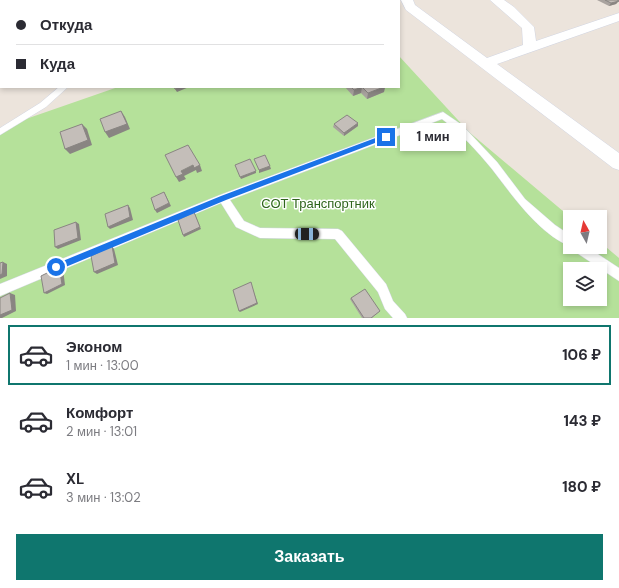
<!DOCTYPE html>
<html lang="ru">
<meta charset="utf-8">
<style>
:root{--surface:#fff;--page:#f2f2f3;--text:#2b2b33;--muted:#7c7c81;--line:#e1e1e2;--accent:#0f766e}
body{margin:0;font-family:"DM Sans",sans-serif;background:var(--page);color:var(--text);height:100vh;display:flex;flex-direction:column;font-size:15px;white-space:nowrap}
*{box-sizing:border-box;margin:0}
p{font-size:13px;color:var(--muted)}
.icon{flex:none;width:22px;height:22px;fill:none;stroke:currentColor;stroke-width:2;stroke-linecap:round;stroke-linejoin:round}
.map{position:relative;height:318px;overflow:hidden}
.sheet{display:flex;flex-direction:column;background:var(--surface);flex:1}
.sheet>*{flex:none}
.hud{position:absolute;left:0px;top:0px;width:400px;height:88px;box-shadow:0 2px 6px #0003;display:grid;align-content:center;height:88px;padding:0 16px;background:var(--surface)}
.needle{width:26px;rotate:352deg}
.controls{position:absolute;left:563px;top:210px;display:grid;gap:8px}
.controls a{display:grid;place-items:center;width:44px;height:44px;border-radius:0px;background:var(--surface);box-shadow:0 2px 6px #0003;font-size:20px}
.end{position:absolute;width:18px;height:18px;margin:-9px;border:5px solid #1a73e8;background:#fff;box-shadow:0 0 0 2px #fff}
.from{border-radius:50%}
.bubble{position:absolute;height:28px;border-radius:0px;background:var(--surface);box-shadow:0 2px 6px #0003;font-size:13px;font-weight:700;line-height:28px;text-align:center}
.car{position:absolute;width:12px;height:24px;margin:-12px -6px;border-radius:5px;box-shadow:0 0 3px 1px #0007;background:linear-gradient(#222 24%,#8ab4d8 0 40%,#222 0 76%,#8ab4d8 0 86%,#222 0)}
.hud b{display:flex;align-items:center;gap:14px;height:38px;font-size:15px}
.hud b+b{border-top:1px solid var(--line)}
.hud i{width:10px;height:10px;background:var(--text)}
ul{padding:7px 0 0;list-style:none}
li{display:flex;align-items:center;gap:12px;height:60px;margin:0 8px 6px;padding:0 8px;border:2px solid transparent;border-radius:0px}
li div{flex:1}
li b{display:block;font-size:15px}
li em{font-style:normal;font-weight:700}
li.selected{border-color:var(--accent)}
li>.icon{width:36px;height:36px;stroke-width:1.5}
.cta{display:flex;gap:8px;margin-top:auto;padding:8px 16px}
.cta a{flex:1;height:46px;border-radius:0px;background:var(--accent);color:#fff;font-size:16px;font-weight:700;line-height:46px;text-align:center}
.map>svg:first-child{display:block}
.green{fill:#b5e19a;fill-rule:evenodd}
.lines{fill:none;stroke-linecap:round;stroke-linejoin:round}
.service-casing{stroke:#d1d5e2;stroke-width:1}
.minor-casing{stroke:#d1d5e2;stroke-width:1}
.service{fill:#fff;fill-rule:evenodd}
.minor{fill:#fff;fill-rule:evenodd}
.rail-casing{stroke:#9fa3b4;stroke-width:3}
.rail{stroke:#fff;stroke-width:2;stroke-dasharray:6;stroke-linecap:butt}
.wall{fill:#a9a39f}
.shaded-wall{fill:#898582}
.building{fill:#c4beb9;stroke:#898582}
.route{fill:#1a73e8}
.labels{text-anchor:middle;stroke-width:3;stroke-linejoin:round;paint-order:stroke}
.park-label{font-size:13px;fill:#2f651c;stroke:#fff}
</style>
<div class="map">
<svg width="619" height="318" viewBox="0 0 619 318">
<rect width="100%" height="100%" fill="#ece4dc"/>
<path class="green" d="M399,56L469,132L570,217V247H600V242L619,258V318H0V128L118,87H399ZM570,269H600V299H570Z"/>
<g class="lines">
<g class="service-casing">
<g id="service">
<polygon points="59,87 68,87 46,107 0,135 0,128 40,103"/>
<path d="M443,112L462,125L497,162L525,199L555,225L570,235V246C539,234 512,195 492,169C477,151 461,133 442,119L230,200L244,221L260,228L338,229L342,231L386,284L393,301L405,314L407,318H393L385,309L378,292L335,239L260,238L236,227L221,203L0,296V284L220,195Z"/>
<polygon points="573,247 587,247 619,268 619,281 574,251"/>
</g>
</g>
<g class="minor-casing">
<g id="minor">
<rect x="77" y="0" width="12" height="1"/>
<polygon points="401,0 413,0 415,5 487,58 523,45 522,28 490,0 504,0 514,7 534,27 536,41 619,13 619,21 497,64 619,153 619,170 613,168 406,10"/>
<rect x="0" y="73" width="1" height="10"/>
</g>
</g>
<use href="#service" class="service"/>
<use href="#minor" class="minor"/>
<g class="rail-casing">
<polyline id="rail" points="102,1 106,0"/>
</g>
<use href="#rail" class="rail"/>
</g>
<g class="wall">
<polygon points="597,0 619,0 619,2 618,1 616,4 609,6"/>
<polygon points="345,87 385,87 384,92 367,99 361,93 353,96"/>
<polygon points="358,123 358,126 344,136 333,127 334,124"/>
<polygon points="351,298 380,311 372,318 362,318 350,299"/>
</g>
<g class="shaded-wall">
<polygon points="619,1 616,4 609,6 611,3"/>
<polygon points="180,87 189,87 177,92 175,89"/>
<polygon points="362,87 361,93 353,96 354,90"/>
<polygon points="384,87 385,87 384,92 367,99 368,93"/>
<polygon points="121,111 125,117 130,129 109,138 105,132"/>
<polygon points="358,123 358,126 344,136 344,133"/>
<polygon points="82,124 87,129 92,145 70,154 65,149"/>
<polygon points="193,165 200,165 202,171 197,173 196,170 184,176 186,179 179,182 176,177 181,171"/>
<polygon points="270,166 271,169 259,173 259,170"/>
<polygon points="256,171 256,173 241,179 240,177"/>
<polygon points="164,192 171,206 157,213 155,210"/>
<polygon points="128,205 130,208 133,220 110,229 108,227"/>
<polygon points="194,212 201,229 184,237 183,235"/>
<polygon points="76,222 79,224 81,240 58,249 55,247"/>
<polygon points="112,246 114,249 118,265 97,274 94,272"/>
<polygon points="3,262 7,264 7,276 0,279 0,275"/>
<polygon points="59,267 63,269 65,285 47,294 44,293"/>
<polygon points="251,284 258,304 240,312 239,311"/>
<polygon points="10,293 15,295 16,311 2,318 0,318 0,315"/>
</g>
<g class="building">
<polygon points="605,0 617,0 619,1 611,3"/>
<polygon points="174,87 180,87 175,89"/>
<polygon points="351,87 362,87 354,90"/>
<polygon points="362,87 384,87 368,93"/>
<polygon points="121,111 127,124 105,132 100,119"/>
<polygon points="347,115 358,123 344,133 334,124"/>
<polygon points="82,124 88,140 65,149 60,132"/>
<polygon points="188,145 200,165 194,168 193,165 181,171 183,174 176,177 165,155"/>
<polygon points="265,155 270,166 259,170 254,159"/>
<polygon points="250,159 256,171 240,177 235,165"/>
<polygon points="164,192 169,203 155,210 151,198"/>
<polygon points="128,205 130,217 108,227 105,214"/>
<polygon points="194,212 200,227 183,235 178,220"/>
<polygon points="76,222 78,238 55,247 54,230"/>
<polygon points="112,246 115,263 94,272 91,256"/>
<polygon points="3,262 2,274 0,275 0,263"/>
<polygon points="59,267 62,284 44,293 41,276"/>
<polygon points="251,282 257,303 239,311 233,290"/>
<polygon points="365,289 380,311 371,318 364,318 351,298"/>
<polygon points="10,293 12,310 0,315 0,298"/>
</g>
<polygon class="route" points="386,134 388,135 388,138 226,200 56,271 52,267 53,265 221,196"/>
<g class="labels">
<g class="park-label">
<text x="318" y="208">СОТ Транспортник</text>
</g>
</g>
</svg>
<div class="controls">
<a><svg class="needle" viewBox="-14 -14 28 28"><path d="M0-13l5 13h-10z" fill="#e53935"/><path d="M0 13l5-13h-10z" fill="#7c7c81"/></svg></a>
<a><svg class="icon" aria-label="layers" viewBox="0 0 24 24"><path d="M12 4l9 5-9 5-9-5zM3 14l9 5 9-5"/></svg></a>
</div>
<i class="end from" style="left:56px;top:267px"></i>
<i class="end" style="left:386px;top:137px"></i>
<div class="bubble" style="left:400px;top:123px;width:66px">1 мин</div>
<i class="car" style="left:307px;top:234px;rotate:91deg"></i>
<div class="hud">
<b><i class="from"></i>Откуда</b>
<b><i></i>Куда</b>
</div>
</div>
<section class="sheet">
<ul>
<li class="selected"><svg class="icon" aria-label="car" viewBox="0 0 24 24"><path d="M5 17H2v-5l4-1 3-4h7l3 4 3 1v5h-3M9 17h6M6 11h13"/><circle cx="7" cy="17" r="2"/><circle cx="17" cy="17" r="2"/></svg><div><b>Эконом</b><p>1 мин · 13:00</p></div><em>106 ₽</em></li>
<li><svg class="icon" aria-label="car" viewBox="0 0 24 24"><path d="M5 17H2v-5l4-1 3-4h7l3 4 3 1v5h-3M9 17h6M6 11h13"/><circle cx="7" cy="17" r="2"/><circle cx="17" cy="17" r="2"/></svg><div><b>Комфорт</b><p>2 мин · 13:01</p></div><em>143 ₽</em></li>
<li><svg class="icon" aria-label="car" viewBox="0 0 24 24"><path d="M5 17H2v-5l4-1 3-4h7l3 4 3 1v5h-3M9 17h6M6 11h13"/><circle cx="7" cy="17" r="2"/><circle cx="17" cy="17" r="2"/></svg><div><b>XL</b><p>3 мин · 13:02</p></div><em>180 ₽</em></li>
</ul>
<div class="cta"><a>Заказать</a></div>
</section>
